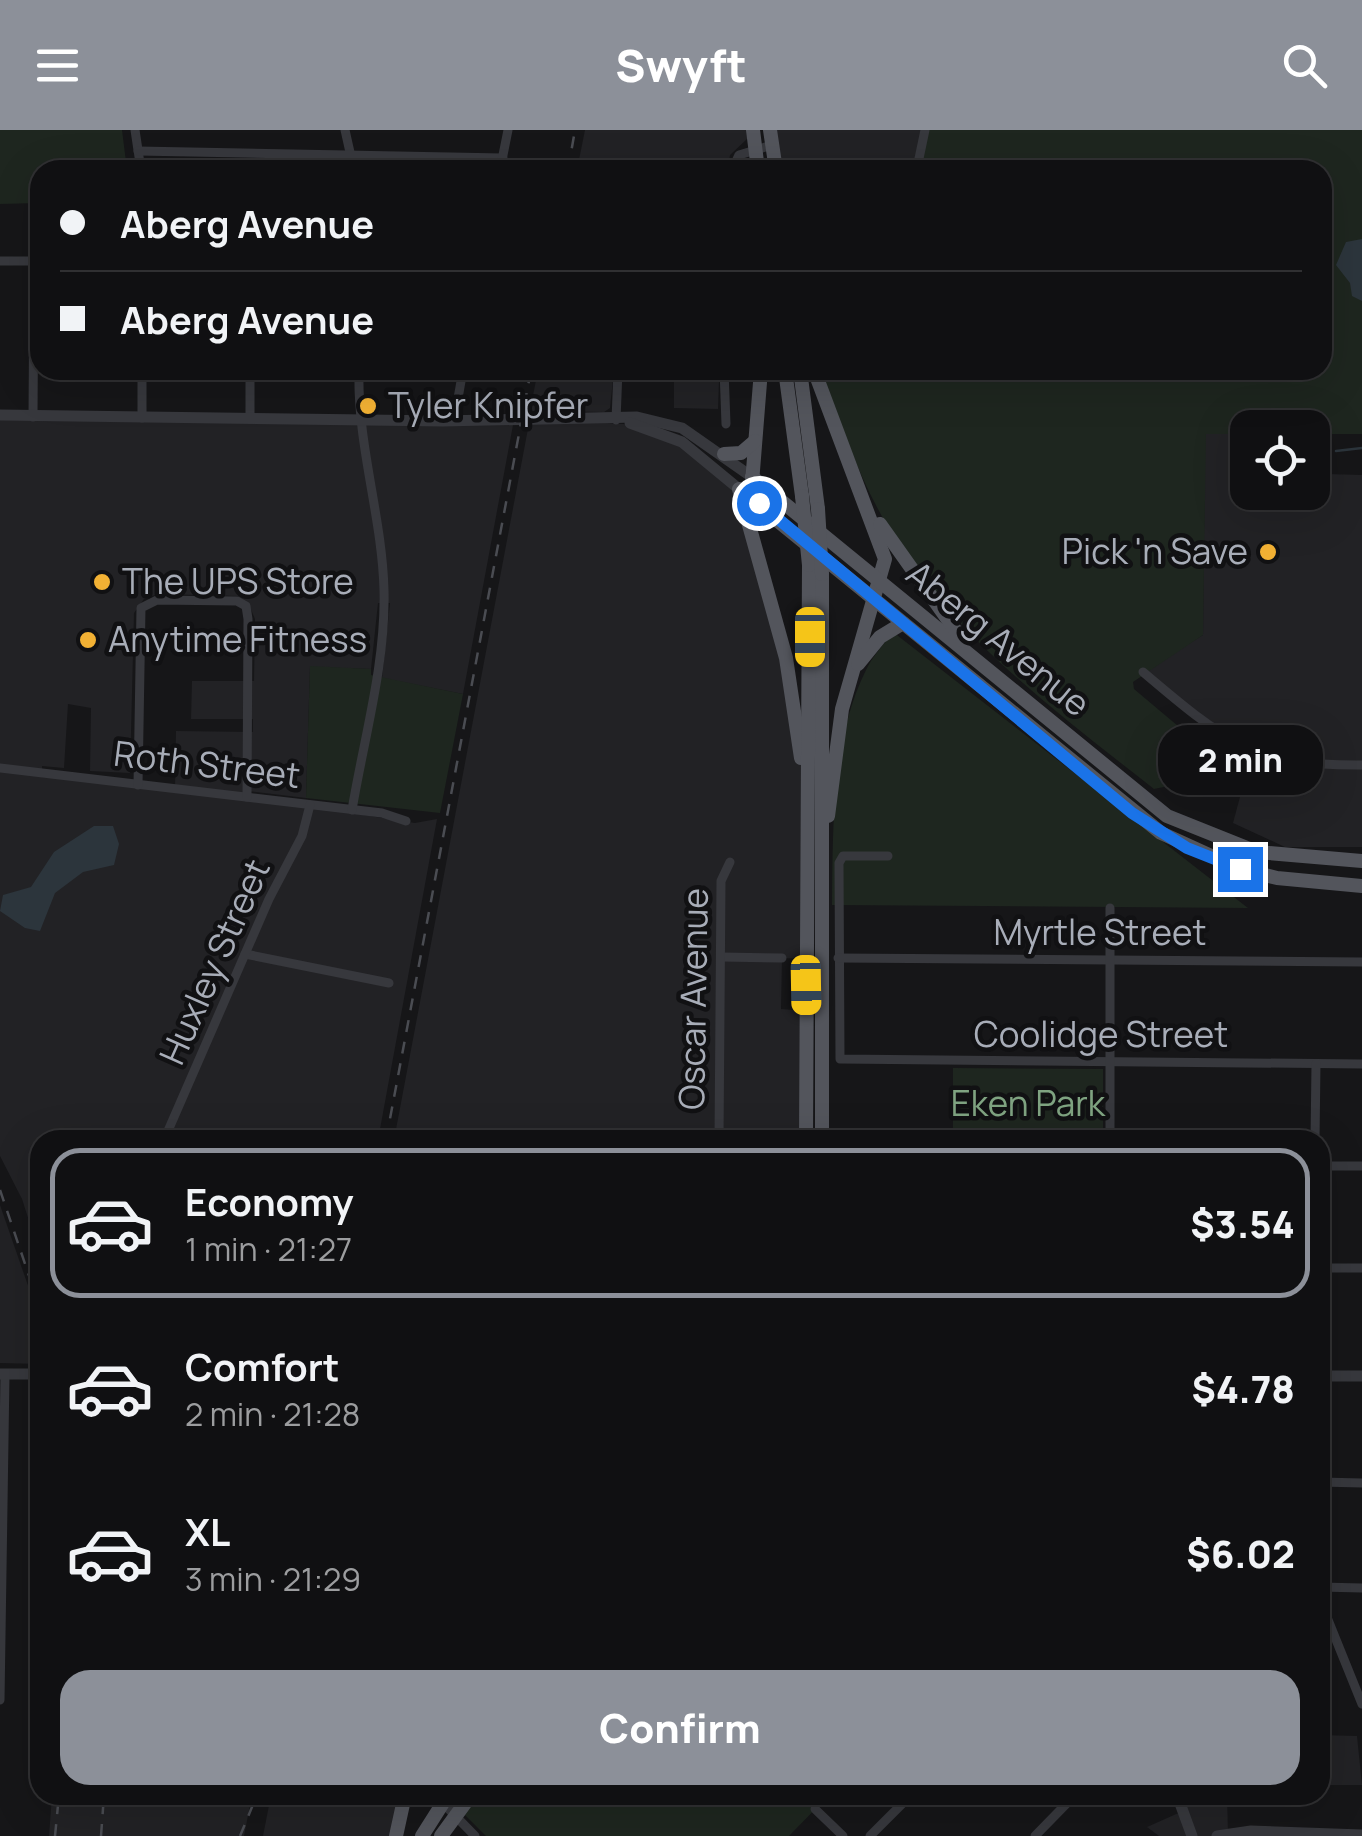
<!DOCTYPE html>
<meta charset="utf-8">
<style>
:root{--surface:#101012;--page:#1e1e20;--text:#f1f3f6;--muted:#9c9d9f;--line:#303032;--accent:#8c9099}
body{margin:0;font-family:Manrope,sans-serif;background:var(--page);color:var(--text);height:100vh;display:flex;flex-direction:column;font-size:38px;white-space:nowrap}
*{box-sizing:border-box;margin:0}
p{font-size:32px;color:var(--muted)}
.icon{flex:none;width:55px;height:55px;fill:none;stroke:currentColor;stroke-width:2;stroke-linecap:round;stroke-linejoin:round}
.map{position:relative;flex:1;overflow:hidden}
.panel{position:absolute;left:30px;top:1000px;width:1300px;height:675px;display:flex;flex-direction:column;background:var(--surface);border-radius:30px;box-shadow:0 10px 40px #0002,0 0 0 2px var(--line)}
.panel>*{flex:none}
.banner{position:absolute;left:30px;top:30px;width:1302px;height:220px;border-radius:30px;box-shadow:0 10px 40px #0002,0 0 0 2px var(--line);display:grid;align-content:center;height:220px;padding:0 30px;background:var(--surface)}
.tools{position:absolute;left:1230px;top:280px;display:grid;gap:20px}
.tools a{display:grid;place-items:center;width:100px;height:100px;border-radius:20px;background:var(--surface);box-shadow:0 10px 40px #0002,0 0 0 2px var(--line);font-size:50px}
.end{position:absolute;width:45px;height:45px;margin:-22px;border:12px solid #1a73e8;background:#fff;box-shadow:0 0 0 5px #fff}
.from{border-radius:50%}
.bubble{position:absolute;height:70px;border-radius:30px;background:var(--surface);box-shadow:0 10px 40px #0002,0 0 0 2px var(--line);font-size:32px;font-weight:800;line-height:70px;text-align:center}
.car{position:absolute;width:30px;height:60px;margin:-30px -15px;border-radius:12px;box-shadow:0 0 8px 2px #0007;background:linear-gradient(#f5c518 24%,#345 0 40%,#f5c518 0 76%,#345 0 86%,#f5c518 0)}
.banner b{display:flex;align-items:center;gap:35px;height:95px;font-size:38px}
.banner b+b{border-top:2px solid var(--line)}
.banner i{width:25px;height:25px;background:var(--text)}
ul{padding:18px 0 0;list-style:none}
li{display:flex;align-items:center;gap:30px;height:150px;margin:0 20px 15px;padding:0 10px;border:5px solid transparent;border-radius:30px}
li div{flex:1}
li b{display:block;font-size:38px}
li em{font-style:normal;font-weight:800}
li.on{border-color:var(--accent)}
li>.icon{width:90px;height:90px;stroke-width:1.5}
.button{display:flex;gap:20px;margin-top:auto;padding:20px 30px}
.button a{flex:1;height:115px;border-radius:30px;background:var(--accent);color:#fff;font-size:40px;font-weight:800;line-height:115px;text-align:center}
header{display:flex;justify-content:space-between;align-items:center;height:130px;padding:0 30px;background:var(--accent);color:#fff;font-size:45px;font-weight:800}
.map>svg:first-child{display:block}
.built{fill:#222225;fill-rule:evenodd}
.green{fill:#1e261f}
.water{fill:#2c353c}
.lines{fill:none;stroke-linecap:round;stroke-linejoin:round}
.stream{stroke:#2c353c;stroke-width:2.5}
.minor{stroke:#37383d;stroke-width:9}
.tertiary{stroke:#37383d;stroke-width:11}
.primary{stroke:#53555c;stroke-width:14}
.rail{stroke:#4a4c52;stroke-width:2.5;stroke-dasharray:12 10;stroke-linecap:butt}
.primary-bridge{stroke:#53555c;stroke-width:14}
.route{stroke:#1a73e8;stroke-width:12}
.poi-dot{fill:#f2b134;stroke:#111113;stroke-width:4}
.labels{text-anchor:middle;stroke-width:9;stroke-linejoin:round;paint-order:stroke}
.poi-label{font-size:35px;fill:#a8adb8;stroke:#111113;text-anchor:start}
.street-label{font-size:35px;fill:#a8adb8;stroke:#111113}
.park-label{font-size:35px;fill:#7fa381;stroke:#111113}
</style>
<header><svg class="icon" aria-label="menu" viewBox="0 0 24 24"><path d="M4 6h16M4 12h16M4 18h16"/></svg>Swyft<svg class="icon" aria-label="search" viewBox="0 0 24 24"><circle cx="10" cy="10" r="6"/><path d="M15 15l6 6"/></svg></header>
<div class="map">
<svg width="1362" height="1706" viewBox="0 0 1362 1706">
<rect width="100%" height="100%" fill="#161618"/>
<g class="built">
<polygon points="585,0 747,0 748,8 730,25 727,40 577,40"/>
<polygon points="770,0 925,0 916,40 776,40"/>
<polygon points="538,240 614,240 610,278 604,282 530,281"/>
<polygon points="674,250 719,251 718,279 674,278"/>
<polygon points="530,288 639,295 682,312 762,378 745,376 799,611 807,679 806,829 782,828 781,879 807,881 806,1010 394,1010"/>
<path d="M0,290L513,295L463,564L382,548L390,473H378L371,539L310,537L306,668L248,661L247,667L415,693L437,689L378,1010H40V1125L22,1069L0,1026ZM158,464L237,466L248,472L255,489L254,551H192L191,589H253V602L176,601L175,658L42,647V636L64,638L68,574L91,578L90,641L130,643L134,483L144,469Z"/>
<polygon points="1205,304 1247,304 1248,362 1312,362 1313,305 1327,306 1327,344 1362,345 1362,717 1285,717 1233,693 1252,622 1143,542 1203,505"/>
<polygon points="0,1075 33,1170 40,1200 40,1234 0,1233"/>
<polygon points="1320,1605 1357,1606 1362,1655 1320,1655"/>
<polygon points="52,1665 252,1665 244,1706 49,1706"/>
<polygon points="271,1665 405,1665 396,1706 263,1706"/>
<polygon points="1177,1665 1227,1665 1228,1703 1276,1706 1159,1706 1147,1697 1183,1681"/>
</g>
<g class="green">
<polygon points="0,0 122,0 127,40 40,40 40,73 0,74"/>
<path d="M925,0H1362V304H1313L1312,298H1248L1247,304H1206L1203,505L1133,552L1134,559L1203,617L1207,634L1183,653L1154,659C1060,585 953,507 891,402C860,351 841,296 821,240H1322V40H919Z"/>
<path d="M893,502L1248,778L832,775C833,699 831,610 866,540C872,527 884,514 893,502Z"/>
<polygon points="310,536 371,539 371,545 463,564 440,683 306,668"/>
<polygon points="953,938 1103,939 1103,1010 953,1010"/>
<polygon points="475,1665 829,1665 789,1706 486,1706 461,1681"/>
</g>
<g class="water">
<polygon points="1362,109 1362,171 1352,166 1350,153 1336,135 1346,112"/>
<polygon points="94,696 113,696 119,714 114,735 83,742 55,763 40,801 25,798 0,781 3,765 31,757 54,722"/>
</g>
<g class="lines">
<polyline class="stream" points="1336,321 1362,318"/>
<g class="minor">
<polyline points="135,0 141,40"/>
<polyline points="345,0 354,40"/>
<polyline points="138,21 503,28"/>
<polyline points="917,38 925,0"/>
<polyline points="500,40 508,0"/>
<polyline points="732,40 739,25 772,15"/>
<polyline points="0,131 37,131"/>
<polyline points="724,240 726,294"/>
<polyline points="33,287 34,131"/>
<polyline points="142,288 142,240"/>
<polyline points="250,289 250,240"/>
<polyline points="616,290 618,240"/>
<polyline points="454,291 463,240"/>
<path d="M1143,542C1223,610 1254,636 1362,635"/>
<polyline points="0,638 382,683 406,691"/>
<polyline points="138,655 141,478 157,470 237,471 246,476 248,489 247,667"/>
<path d="M352,680C364,608 386,533 384,460C382,386 357,315 359,240"/>
<polyline points="888,726 843,726 839,733 840,929 1362,934"/>
<polyline points="245,824 389,853"/>
<polyline points="722,827 782,828"/>
<polyline points="838,828 1362,832"/>
<polyline points="164,1010 269,769 302,706 310,675"/>
<polyline points="719,1010 721,751 730,732"/>
<polyline points="1110,1010 1110,778"/>
<polyline points="1315,1010 1316,934"/>
<polyline points="1320,1036 1362,1036"/>
<polyline points="1320,1138 1362,1138"/>
<polyline points="1320,1352 1362,1353"/>
<polyline points="1320,1457 1362,1458"/>
<polyline points="1320,1470 1362,1574"/>
<polyline points="0,1570 5,1244"/>
<polyline points="435,1665 475,1706"/>
<polyline points="815,1679 843,1706"/>
<polyline points="870,1706 911,1665"/>
<polyline points="1035,1706 1075,1665"/>
</g>
<g class="tertiary">
<polyline points="0,285 443,291 637,287 682,298 752,347"/>
<polyline points="630,293 682,312 745,364"/>
<polyline points="0,1244 40,1244"/>
<polyline points="1320,1246 1362,1246"/>
<polyline points="1177,1665 1192,1706"/>
<polyline points="1217,1706 1251,1701 1362,1705"/>
</g>
<g class="primary">
<polyline points="753,0 758,40"/>
<polyline points="770,0 776,40"/>
<polyline points="761,240 752,353 762,378 1161,703 1240,739 1277,748 1362,756"/>
<polyline points="785,240 802,366"/>
<polyline points="800,240 818,379"/>
<polyline points="814,240 885,429 842,579 828,686"/>
<polyline points="724,324 741,323 755,311"/>
<polyline points="752,347 1167,686 1257,722 1362,731"/>
<polyline points="739,359 786,528 801,628"/>
<polyline points="880,394 963,511"/>
<polyline points="822,444 822,1010"/>
<polyline points="858,534 880,507 903,493"/>
<polyline points="806,1010 809,435"/>
<polyline points="396,1706 405,1665"/>
<polyline points="422,1706 448,1665"/>
<polyline points="441,1706 471,1665"/>
</g>
<g class="rail">
<polyline points="568,40 575,0"/>
<polyline points="386,1010 531,240"/>
<polyline points="0,1060 40,1178"/>
<polyline points="55,1706 59,1665"/>
<polyline points="101,1706 104,1665"/>
<polyline points="240,1706 257,1665"/>
</g>
<g class="primary-bridge">
<polyline points="802,366 809,435"/>
<polyline points="818,379 822,444"/>
</g>
</g>
<g class="lines">
<polyline class="route" points="759,373 1132,683 1187,718 1240,739"/>
</g>
<g class="poi-dot">
<circle cx="368" cy="276" r="10"/>
<circle cx="1268" cy="422" r="10"/>
<circle cx="102" cy="452" r="10"/>
<circle cx="88" cy="510" r="10"/>
</g>
<g class="labels">
<g class="poi-label">
<text x="388" y="288">Tyler Knipfer</text>
<text x="1248" y="434" text-anchor="end">Pick 'n Save</text>
<text x="122" y="464">The UPS Store</text>
<text x="108" y="522">Anytime Fitness</text>
</g>
<g class="street-label">
<text transform="translate(998 509) rotate(39)" y="12">Aberg Avenue</text>
<text transform="translate(207 635) rotate(7)" y="12">Roth Street</text>
<text x="1100" y="815">Myrtle Street</text>
<text transform="translate(215 832) rotate(-66)" y="12">Huxley Street</text>
<text transform="translate(694 869) rotate(-89)" y="12">Oscar Avenue</text>
<text x="1101" y="917">Coolidge Street</text>
</g>
<g class="park-label">
<text x="1028" y="986">Eken Park</text>
</g>
</g>
</svg>
<div class="tools">
<a><svg class="icon" aria-label="locate" viewBox="0 0 24 24"><circle cx="12" cy="12" r="6"/><path d="M12 2v4M12 18v4M2 12h4M18 12h4"/></svg></a>
</div>
<i class="end from" style="left:759px;top:373px"></i>
<i class="end" style="left:1240px;top:739px"></i>
<div class="bubble" style="left:1158px;top:595px;width:165px">2 min</div>
<i class="car" style="left:810px;top:507px;rotate:180deg"></i>
<i class="car" style="left:806px;top:855px;rotate:179deg"></i>
<div class="banner">
<b><i class="from"></i>Aberg Avenue</b>
<b><i></i>Aberg Avenue</b>
</div>
<section class="panel">
<ul>
<li class="on"><svg class="icon" aria-label="car" viewBox="0 0 24 24"><path d="M5 17H2v-5l4-1 3-4h7l3 4 3 1v5h-3M9 17h6M6 11h13"/><circle cx="7" cy="17" r="2"/><circle cx="17" cy="17" r="2"/></svg><div><b>Economy</b><p>1 min · 21:27</p></div><em>$3.54</em></li>
<li><svg class="icon" aria-label="car" viewBox="0 0 24 24"><path d="M5 17H2v-5l4-1 3-4h7l3 4 3 1v5h-3M9 17h6M6 11h13"/><circle cx="7" cy="17" r="2"/><circle cx="17" cy="17" r="2"/></svg><div><b>Comfort</b><p>2 min · 21:28</p></div><em>$4.78</em></li>
<li><svg class="icon" aria-label="car" viewBox="0 0 24 24"><path d="M5 17H2v-5l4-1 3-4h7l3 4 3 1v5h-3M9 17h6M6 11h13"/><circle cx="7" cy="17" r="2"/><circle cx="17" cy="17" r="2"/></svg><div><b>XL</b><p>3 min · 21:29</p></div><em>$6.02</em></li>
</ul>
<div class="button"><a>Confirm</a></div>
</section>
</div>
